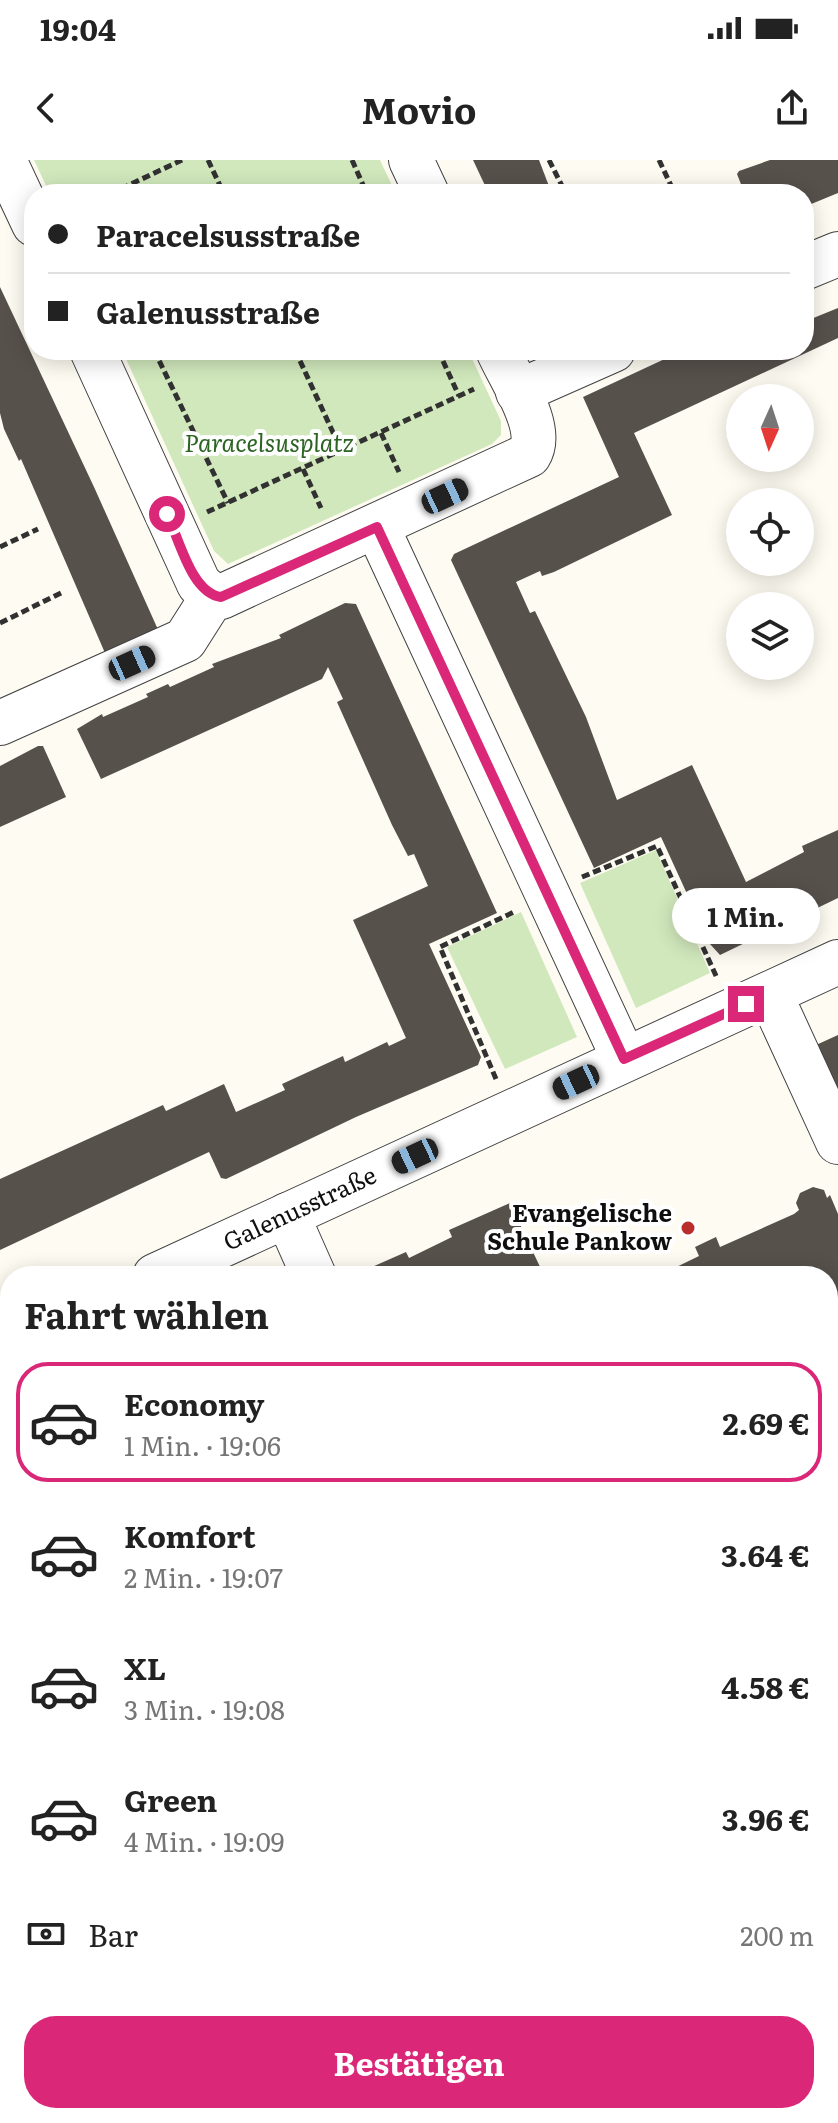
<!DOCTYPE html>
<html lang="de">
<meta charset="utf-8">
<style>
:root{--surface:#fff;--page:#f6f6f6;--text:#222;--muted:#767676;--line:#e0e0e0;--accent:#db2777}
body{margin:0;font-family:Literata,serif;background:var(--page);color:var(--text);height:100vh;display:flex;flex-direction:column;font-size:30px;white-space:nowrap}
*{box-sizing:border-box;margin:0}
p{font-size:26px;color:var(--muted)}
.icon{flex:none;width:44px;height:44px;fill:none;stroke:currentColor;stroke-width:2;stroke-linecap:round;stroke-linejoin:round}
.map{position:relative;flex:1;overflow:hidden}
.sheet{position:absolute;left:0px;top:1106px;width:838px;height:858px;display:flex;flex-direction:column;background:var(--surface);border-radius:32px 32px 0 0;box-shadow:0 4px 20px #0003}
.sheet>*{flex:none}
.hud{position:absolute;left:24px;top:24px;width:790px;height:176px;border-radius:32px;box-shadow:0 4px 20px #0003;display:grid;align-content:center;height:176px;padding:0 24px;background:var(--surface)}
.needle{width:52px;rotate:183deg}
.buttons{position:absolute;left:726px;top:224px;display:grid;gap:16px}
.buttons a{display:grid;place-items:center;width:88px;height:88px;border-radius:50%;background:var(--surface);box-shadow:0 4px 20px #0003;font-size:40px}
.end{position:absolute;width:36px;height:36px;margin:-18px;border:10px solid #db2777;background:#fff;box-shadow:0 0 0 4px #fff}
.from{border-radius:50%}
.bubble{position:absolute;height:56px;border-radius:28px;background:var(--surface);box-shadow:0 4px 20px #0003;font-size:26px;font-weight:700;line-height:56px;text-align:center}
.car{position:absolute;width:24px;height:48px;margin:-24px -12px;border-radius:10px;box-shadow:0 0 6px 2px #0007;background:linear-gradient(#222 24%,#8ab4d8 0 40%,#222 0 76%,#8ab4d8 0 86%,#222 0)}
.hud b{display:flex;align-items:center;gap:28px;height:76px;font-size:30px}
.hud b+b{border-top:2px solid var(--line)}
.hud i{width:20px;height:20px;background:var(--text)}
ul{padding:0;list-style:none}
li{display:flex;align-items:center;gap:24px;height:120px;margin:0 16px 12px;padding:0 8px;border:4px solid transparent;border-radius:32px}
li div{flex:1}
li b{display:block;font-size:30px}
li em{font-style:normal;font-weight:700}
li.current{border-color:var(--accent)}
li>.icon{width:72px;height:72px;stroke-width:1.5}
h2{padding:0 24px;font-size:36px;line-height:96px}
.pay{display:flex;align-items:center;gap:20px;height:88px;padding:0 24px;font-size:30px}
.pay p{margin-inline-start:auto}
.action{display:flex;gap:16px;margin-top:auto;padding:16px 24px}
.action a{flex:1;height:92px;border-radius:32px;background:var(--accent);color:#fff;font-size:32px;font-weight:700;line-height:92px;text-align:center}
.status{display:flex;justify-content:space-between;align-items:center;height:56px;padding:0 40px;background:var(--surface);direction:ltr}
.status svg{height:22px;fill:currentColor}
header{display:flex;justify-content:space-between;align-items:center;height:104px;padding:0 24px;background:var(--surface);font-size:36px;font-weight:700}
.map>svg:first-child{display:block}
.green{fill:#d1e8bc}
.building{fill:#57514c}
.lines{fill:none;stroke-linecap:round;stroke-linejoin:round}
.minor-casing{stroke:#424242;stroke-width:46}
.path{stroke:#313131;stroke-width:5;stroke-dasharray:8 4;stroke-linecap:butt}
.minor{stroke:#fff;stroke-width:44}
.route{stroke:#db2777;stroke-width:10}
.poi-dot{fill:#b92d2d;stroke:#fff;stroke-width:3}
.labels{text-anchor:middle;stroke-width:8;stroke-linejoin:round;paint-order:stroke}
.park-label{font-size:24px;font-style:italic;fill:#2c6422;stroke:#fff}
.street-label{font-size:24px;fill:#0f0f0f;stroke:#fff}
.poi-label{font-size:24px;font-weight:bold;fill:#0f0f0f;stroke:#fff;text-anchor:end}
</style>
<div class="status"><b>19:04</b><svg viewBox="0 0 49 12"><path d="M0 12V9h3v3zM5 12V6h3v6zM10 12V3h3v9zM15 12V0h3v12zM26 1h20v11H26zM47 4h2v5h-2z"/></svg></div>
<header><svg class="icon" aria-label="back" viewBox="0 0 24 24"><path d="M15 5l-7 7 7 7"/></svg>Movio<svg class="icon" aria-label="share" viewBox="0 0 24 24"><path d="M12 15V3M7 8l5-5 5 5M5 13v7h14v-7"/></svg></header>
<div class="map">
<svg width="838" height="1963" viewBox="0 0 838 1963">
<rect width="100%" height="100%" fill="#fefcf2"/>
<g class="green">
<polygon points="34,0 380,0 396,34 50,34"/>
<polygon points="122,190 468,190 501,261 501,275 492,284 228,404 214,391"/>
<polygon points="656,690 710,813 636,848 580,723"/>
<polygon points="521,752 577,877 505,909 447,787"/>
</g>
<g class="building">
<polygon points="473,0 539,0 552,34 489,34"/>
<polygon points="770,0 838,0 838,33 804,47 804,34 739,34 744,32 737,14 739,11"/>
<polygon points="0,127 94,327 160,474 105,493 21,299 19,301 4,269 0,253"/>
<polygon points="838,148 838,178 634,273 672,355 554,412 542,416 540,411 516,422 530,453 535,451 586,557 617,640 692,605 746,722 804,692 802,686 838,670 838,738 720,795 710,784 661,677 594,708 451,400 454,394 619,317 583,237 684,190 804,190 804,156 806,161"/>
<polygon points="345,443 356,444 497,753 429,784 481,897 478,905 356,957 226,1019 221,1018 209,992 0,1090 0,1019 163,945 166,951 224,924 236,952 285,930 282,924 343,896 345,902 387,882 389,886 406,878 353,760 428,726 414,694 408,696 392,665 337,542 343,539 328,507 322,519 101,619 77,569 102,554 103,557 148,537 146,534 168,524 170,527 214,507 212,504 281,478 279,475"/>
<polygon points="38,586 43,586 66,637 0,667 0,606"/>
<polygon points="838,875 838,962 805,890"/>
<polygon points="813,1027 824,1030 827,1038 830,1035 838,1054 838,1151 828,1129 828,1116 658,1116 699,1096 695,1087 716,1077 720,1087 794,1054 799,1050 796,1043 800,1033"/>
<polygon points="510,1043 541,1109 526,1116 376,1116 372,1107 406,1092 409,1098 452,1077 449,1070"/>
<polygon points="838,1245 838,1313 828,1317 828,1250"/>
<polygon points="0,1329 10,1332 10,1399 0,1404"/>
<polygon points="832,1727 838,1748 838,1787 835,1788 837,1796 828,1799 828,1728"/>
<polygon points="46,1954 73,1954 75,1961 87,1958 89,1963 42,1963 40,1956"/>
<polygon points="134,1954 217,1954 220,1963 136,1963"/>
</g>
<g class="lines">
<g class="minor-casing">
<g id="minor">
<polyline points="4,0 34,64"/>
<polyline points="411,0 427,34"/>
<polyline points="804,108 838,94"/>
<path d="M92,190L199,424L213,436L221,437L529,295C546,268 510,218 498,190"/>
<polyline points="518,232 613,190"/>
<polyline points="377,367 624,899"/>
<polyline points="0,563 185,480 213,436"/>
<polyline points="770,834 838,982"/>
<polyline points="287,1055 314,1116"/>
<polyline points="155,1116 838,802"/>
<polyline points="0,1188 10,1183"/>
<polyline points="0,1489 10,1485"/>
<polyline points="828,1888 838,1885"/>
<polyline points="817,1954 821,1963"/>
<polyline points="562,1963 594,1954"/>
</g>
</g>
<g class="path">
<polyline points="208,0 224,34"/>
<polyline points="352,0 367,34"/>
<polyline points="549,0 566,34"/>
<polyline points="659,0 675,34"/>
<polyline points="110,34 182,0"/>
<polyline points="154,190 228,343"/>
<polyline points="295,190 342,292"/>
<polyline points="438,190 459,236"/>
<polyline points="381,273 399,312"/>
<polyline points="303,309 321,348"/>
<polyline points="207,352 474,229"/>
<polyline points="0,387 38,369"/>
<polyline points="0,463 63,432"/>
<polyline points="582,717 657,686 717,818"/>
<polyline points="496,919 440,787 514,752"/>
</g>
<use href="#minor" class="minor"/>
</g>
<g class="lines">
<path class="route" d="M167,354C179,378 191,433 221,437L377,367L624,899L746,844"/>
</g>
<circle class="poi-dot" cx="688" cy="1068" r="8"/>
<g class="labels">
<g class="park-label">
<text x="269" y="292">Paracelsusplatz</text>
</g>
<g class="street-label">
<text transform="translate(300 1049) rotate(-25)" y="8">Galenusstraße</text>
</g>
<g class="poi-label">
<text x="672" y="1062">Evangelische<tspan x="672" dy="28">Schule Pankow</tspan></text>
</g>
</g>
</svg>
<div class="buttons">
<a><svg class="needle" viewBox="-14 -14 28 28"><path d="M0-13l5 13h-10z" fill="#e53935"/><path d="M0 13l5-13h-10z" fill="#767676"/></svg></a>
<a><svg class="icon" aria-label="locate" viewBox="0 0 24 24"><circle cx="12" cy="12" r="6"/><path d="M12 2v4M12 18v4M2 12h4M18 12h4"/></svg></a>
<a><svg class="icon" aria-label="layers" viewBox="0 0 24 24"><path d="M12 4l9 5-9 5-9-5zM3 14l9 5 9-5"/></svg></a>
</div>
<i class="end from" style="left:167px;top:354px"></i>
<i class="end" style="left:746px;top:844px"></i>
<div class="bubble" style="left:672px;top:728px;width:148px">1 Min.</div>
<i class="car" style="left:445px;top:336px;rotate:65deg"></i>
<i class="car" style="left:132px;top:503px;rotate:66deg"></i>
<i class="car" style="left:576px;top:922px;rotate:245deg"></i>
<i class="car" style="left:415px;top:996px;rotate:245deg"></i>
<div class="hud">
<b><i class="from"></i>Paracelsusstraße</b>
<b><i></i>Galenusstraße</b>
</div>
<section class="sheet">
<h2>Fahrt wählen</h2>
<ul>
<li class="current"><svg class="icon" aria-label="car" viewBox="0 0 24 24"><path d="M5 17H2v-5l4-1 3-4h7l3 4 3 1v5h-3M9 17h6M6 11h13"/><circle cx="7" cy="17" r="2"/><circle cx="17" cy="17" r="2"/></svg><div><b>Economy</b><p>1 Min. · 19:06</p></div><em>2.69 €</em></li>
<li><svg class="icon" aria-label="car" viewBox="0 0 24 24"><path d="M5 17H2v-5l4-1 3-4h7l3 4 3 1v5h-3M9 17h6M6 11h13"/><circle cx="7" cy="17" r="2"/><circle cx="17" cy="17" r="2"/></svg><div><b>Komfort</b><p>2 Min. · 19:07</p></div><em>3.64 €</em></li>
<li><svg class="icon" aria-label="car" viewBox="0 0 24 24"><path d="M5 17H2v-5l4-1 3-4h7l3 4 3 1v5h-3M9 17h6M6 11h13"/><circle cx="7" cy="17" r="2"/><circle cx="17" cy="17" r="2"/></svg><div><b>XL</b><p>3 Min. · 19:08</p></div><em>4.58 €</em></li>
<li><svg class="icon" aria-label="car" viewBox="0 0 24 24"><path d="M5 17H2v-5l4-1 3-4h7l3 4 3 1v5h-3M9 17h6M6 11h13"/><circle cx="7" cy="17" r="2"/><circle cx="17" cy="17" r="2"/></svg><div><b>Green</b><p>4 Min. · 19:09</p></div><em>3.96 €</em></li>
</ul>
<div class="pay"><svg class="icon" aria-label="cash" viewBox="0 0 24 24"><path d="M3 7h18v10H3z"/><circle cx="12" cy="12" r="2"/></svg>Bar<p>200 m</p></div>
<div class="action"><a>Bestätigen</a></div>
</section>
</div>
